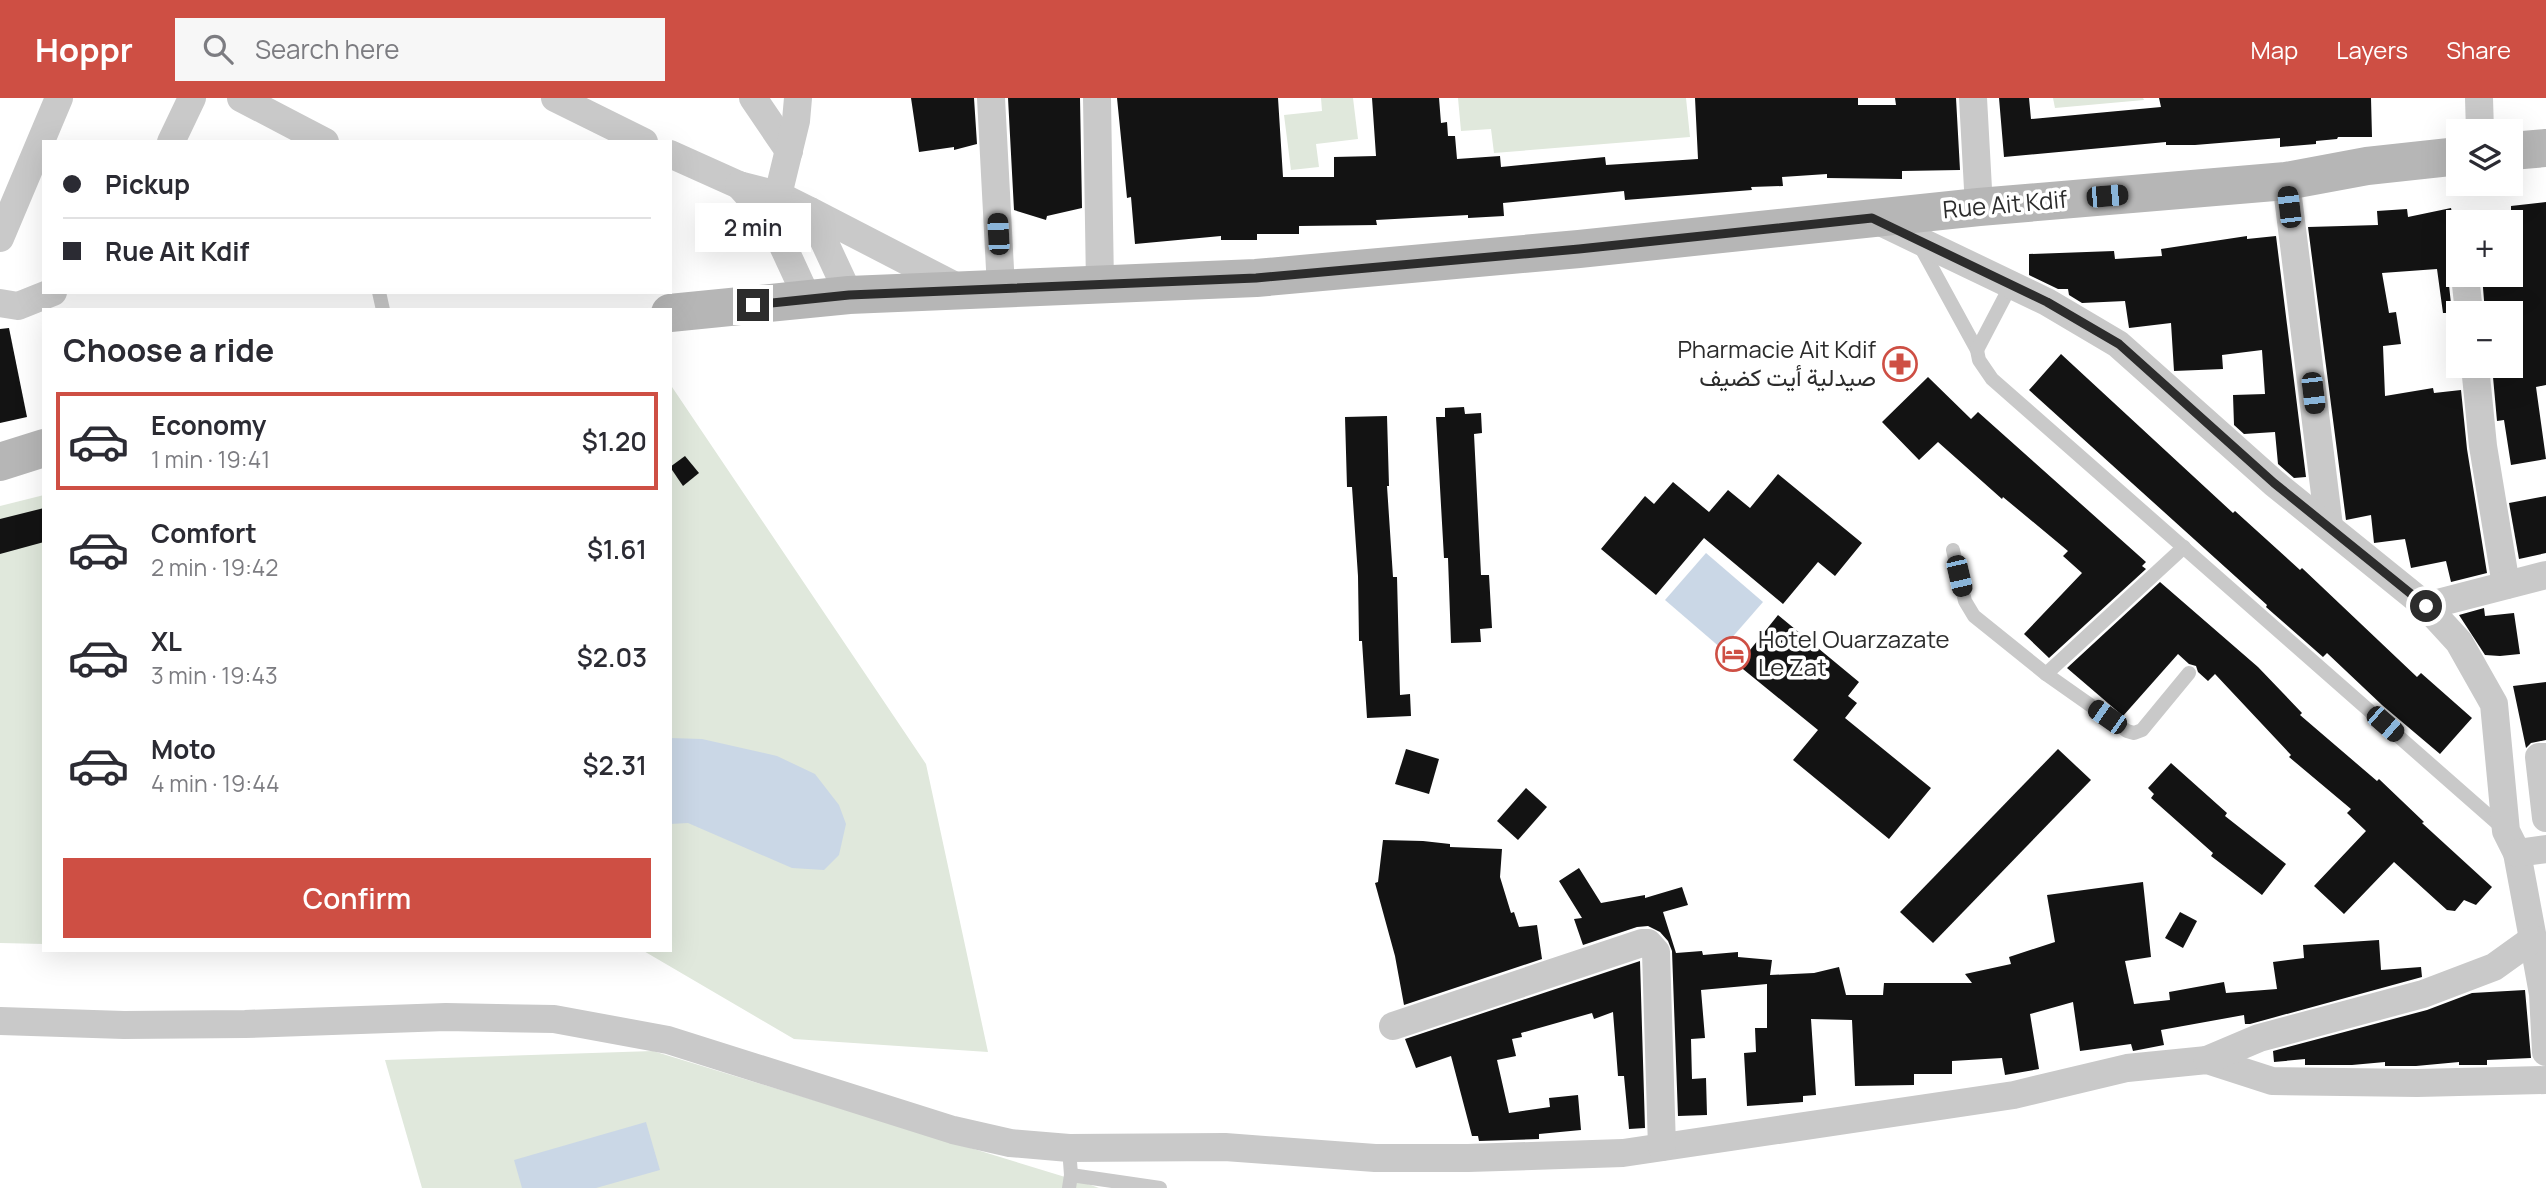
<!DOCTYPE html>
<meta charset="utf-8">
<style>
:root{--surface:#fff;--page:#f7f7f7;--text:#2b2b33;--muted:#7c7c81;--line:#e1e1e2;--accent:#ce4f44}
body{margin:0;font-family:Manrope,Vazirmatn,sans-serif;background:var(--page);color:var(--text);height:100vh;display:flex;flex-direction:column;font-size:26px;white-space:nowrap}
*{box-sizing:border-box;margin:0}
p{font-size:23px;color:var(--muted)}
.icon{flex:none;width:38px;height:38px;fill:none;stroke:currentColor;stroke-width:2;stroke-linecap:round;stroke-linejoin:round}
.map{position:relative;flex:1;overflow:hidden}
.details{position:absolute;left:42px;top:210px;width:630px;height:644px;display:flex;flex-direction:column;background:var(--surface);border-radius:0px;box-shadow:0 7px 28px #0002}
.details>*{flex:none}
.guide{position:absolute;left:42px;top:42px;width:630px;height:154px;border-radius:0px;box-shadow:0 7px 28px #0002;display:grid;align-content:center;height:154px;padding:0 21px;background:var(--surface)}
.controls{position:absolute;left:2446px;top:21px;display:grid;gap:14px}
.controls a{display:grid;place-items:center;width:77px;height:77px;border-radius:0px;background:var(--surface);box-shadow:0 7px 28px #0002;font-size:35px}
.end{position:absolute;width:32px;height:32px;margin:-16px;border:9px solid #2c2c2c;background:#fff;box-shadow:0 0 0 4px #fff}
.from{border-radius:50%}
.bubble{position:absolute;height:49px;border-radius:0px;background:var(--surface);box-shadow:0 7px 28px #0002;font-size:23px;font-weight:600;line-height:49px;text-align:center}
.car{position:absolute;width:21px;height:42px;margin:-21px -10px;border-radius:9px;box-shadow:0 0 5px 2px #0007;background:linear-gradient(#222 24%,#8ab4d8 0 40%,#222 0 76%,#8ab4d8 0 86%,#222 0)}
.guide b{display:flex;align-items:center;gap:24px;height:66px;font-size:26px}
.guide b+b{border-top:2px solid var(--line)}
.guide i{width:18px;height:18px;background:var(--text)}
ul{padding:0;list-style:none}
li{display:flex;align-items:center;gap:21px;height:98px;margin:0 14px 10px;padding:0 7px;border:4px solid transparent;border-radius:0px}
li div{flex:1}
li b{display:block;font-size:26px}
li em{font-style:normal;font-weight:600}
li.selected{border-color:var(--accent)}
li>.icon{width:63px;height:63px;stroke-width:1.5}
h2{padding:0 21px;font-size:32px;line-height:84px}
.primary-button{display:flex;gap:14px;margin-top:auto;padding:14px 21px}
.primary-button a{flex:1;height:80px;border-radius:0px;background:var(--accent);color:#fff;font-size:28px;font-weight:600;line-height:80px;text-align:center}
header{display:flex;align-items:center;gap:42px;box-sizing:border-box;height:98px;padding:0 35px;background:var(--accent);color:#fff}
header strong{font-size:33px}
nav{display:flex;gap:38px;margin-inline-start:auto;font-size:24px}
.search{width:490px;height:63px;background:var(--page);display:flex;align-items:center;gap:18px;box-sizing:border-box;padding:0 24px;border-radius:0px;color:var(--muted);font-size:26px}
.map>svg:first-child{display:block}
.green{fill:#e0e8dc}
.water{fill:#cad7e6}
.building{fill:#131313}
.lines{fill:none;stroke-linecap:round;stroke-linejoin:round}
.lane{stroke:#c9c9c9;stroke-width:14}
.street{stroke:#c9c9c9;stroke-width:28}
.secondary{stroke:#b6b6b6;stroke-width:38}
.route{stroke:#2c2c2c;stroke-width:9}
.labels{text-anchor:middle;stroke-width:7;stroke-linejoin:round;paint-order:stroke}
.street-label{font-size:24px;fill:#2c2c2c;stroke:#fff}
.poi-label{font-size:24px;fill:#2c2c2c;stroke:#fff;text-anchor:end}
</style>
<header>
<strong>Hoppr</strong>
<div class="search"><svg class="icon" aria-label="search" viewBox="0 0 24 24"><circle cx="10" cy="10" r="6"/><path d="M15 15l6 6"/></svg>Search here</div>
<nav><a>Map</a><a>Layers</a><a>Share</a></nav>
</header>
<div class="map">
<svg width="2546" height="1090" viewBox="0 0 2546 1090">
<rect width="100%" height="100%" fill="#fff"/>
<g class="green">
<polygon points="1321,0 1353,0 1358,41 1316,46 1319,69 1291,72 1284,17 1322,13"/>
<polygon points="1458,0 1686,0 1690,39 1494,55 1491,31 1461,33"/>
<polygon points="2053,0 2143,0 2144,2 2055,10"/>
<polygon points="670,286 926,666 988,954 794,941 642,852 670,852"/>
<polygon points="44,397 44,846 0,845 0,408"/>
<polygon points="653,953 1088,1086 1099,1090 422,1090 385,962"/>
</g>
<g class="water">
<polygon points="1706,455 1763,504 1722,551 1665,502"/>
<polygon points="670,640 702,641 777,658 815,676 839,707 846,726 839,757 824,772 792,770 688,725 670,726"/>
<polygon points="646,1024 660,1072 596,1090 522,1090 514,1062"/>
</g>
<g class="building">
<polygon points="911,0 974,0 977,46 954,52 954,49 919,54"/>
<polygon points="1008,0 1080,0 1082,110 1047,118 1046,122 1014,112"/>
<polygon points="1117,0 1278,0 1283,79 1334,79 1334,59 1376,58 1372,0 1439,0 1441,25 1447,24 1448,38 1455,38 1457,61 1500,58 1501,69 1605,59 1606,67 1698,61 1695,0 1858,0 1858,7 1896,7 1895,0 1956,0 1960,72 1902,73 1902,81 1827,80 1827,76 1782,79 1783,88 1751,89 1752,92 1625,102 1624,93 1503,105 1504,118 1468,120 1468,117 1376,122 1377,127 1299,128 1299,136 1257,136 1257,142 1221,142 1221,138 1135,146 1131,99 1127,100"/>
<polygon points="1999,0 2029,0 2031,21 2161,9 2159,0 2371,0 2372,39 2338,39 2337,41 2316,43 2316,46 2280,49 2280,40 2195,47 2166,47 2166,44 2004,59"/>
<polygon points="2546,104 2546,287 2536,289 2546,361 2511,367 2504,322 2497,323 2492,268 2511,268 2511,215 2485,215 2482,177 2511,177 2511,108"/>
<polygon points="2451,110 2452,115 2459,114 2459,162 2450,170 2448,178 2452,215 2443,215 2437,171 2382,175 2389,215 2396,214 2401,246 2383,248 2385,298 2433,290 2434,295 2461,292 2467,351 2487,475 2451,484 2446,463 2411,470 2405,441 2374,445 2371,417 2346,422 2308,129 2378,127 2377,113 2407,111 2408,119"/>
<polygon points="2247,138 2247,141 2276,138 2306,379 2294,380 2278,366 2275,334 2244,336 2234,327 2233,297 2265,296 2262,252 2222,257 2223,271 2174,273 2171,225 2129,230 2125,203 2082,205 2069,197 2068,191 2058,191 2029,177 2029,156 2114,153 2115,161 2162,158 2161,151"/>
<polygon points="9,230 27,319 0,325 0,231"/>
<polygon points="2061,256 2233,415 2235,413 2300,472 2302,470 2417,579 2421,575 2472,620 2440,656 2382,607 2327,555 2323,559 2266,509 2267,507 2029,292"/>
<polygon points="1928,279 1971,321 1978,314 2146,464 2142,468 2146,471 2049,560 2024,536 2082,475 2063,458 2068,453 2003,399 2002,401 1938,344 1919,362 1882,324"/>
<polygon points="1464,309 1465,316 1481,315 1482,335 1474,336 1481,477 1489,477 1492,530 1480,531 1481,544 1451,545 1448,460 1444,460 1436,319 1445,319 1445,310"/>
<polygon points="1387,318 1389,388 1387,388 1393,479 1397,479 1400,597 1410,596 1411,618 1367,620 1362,543 1359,543 1358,478 1352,389 1347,389 1345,319"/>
<polygon points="685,358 699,375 683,388 670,369"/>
<polygon points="1778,376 1862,445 1835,478 1818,464 1783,506 1704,440 1656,497 1601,451 1645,398 1654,406 1673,384 1709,414 1728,392 1750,410"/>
<polygon points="2546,398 2546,455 2519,461 2509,405"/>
<polygon points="44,410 44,444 0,456 0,421"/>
<polygon points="2160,484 2258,569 2302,615 2300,617 2377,683 2379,681 2424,724 2422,725 2492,789 2476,807 2464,802 2455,813 2447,812 2394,764 2344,816 2314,788 2366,733 2347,715 2351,711 2289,659 2291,657 2215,576 2208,583 2198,574 2196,568 2189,566 2178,556 2123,618 2067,570"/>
<polygon points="2484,510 2485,518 2514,515 2520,556 2500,558 2485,557 2459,517"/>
<polygon points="1778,517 1859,584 1848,598 1857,605 1845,620 1931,690 1889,741 1793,662 1818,632 1738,567"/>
<polygon points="2546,584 2546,642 2531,645 2526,650 2513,588"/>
<polygon points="1406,651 1439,661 1429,696 1395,686"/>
<polygon points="2058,651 2091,682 1933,845 1900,814"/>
<polygon points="2171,665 2227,715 2225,718 2286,766 2262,797 2211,758 2213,755 2151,700 2154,696 2148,690"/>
<polygon points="1526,690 1547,709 1518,742 1497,723"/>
<polygon points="1383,742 1423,743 1450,746 1450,749 1502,751 1500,779 1511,815 1514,814 1519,829 1537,827 1542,861 1404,907 1395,858 1375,785 1378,784"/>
<polygon points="1579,770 1601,805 1645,797 1645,800 1682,789 1688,807 1663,814 1676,855 1702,853 1703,857 1738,854 1738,859 1772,862 1770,877 1814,875 1839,869 1846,897 1883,897 1884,885 1972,885 1965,876 2011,866 2009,859 2055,844 2047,797 2143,784 2151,859 2125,863 2134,906 2170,902 2169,894 2224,884 2226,895 2277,891 2273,864 2304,860 2303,847 2379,842 2381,872 2421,869 2422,879 2250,926 2245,926 2244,917 2161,932 2164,947 2133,953 2131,946 2080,953 2073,904 2030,916 2039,971 2005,977 2002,960 1952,963 1952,976 1914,976 1914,987 1855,988 1852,922 1811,921 1816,997 1803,998 1803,1004 1747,1008 1744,955 1756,954 1755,930 1767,930 1767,886 1701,892 1705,940 1691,941 1692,981 1706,980 1707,1017 1678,1018 1672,853 1668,843 1660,834 1648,828 1637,829 1583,847 1574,821 1582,820 1559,783"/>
<polygon points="2180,814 2197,823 2183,850 2165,840"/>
<polygon points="1640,863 1645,1030 1629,1031 1624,978 1618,978 1613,914 1594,921 1592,915 1521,935 1522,939 1512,941 1516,958 1497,962 1509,1015 1550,1009 1549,1000 1578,997 1581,1032 1539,1036 1539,1041 1479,1043 1478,1038 1472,1038 1451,958 1416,970 1405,941"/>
<polygon points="2525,892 2531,960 2487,962 2487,967 2459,967 2459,964 2416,968 2385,968 2385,964 2352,967 2305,967 2305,961 2274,964 2273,953 2427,912 2472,895"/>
</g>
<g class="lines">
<g class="lane">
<polyline points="1919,146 1977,252 1979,262 1992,281 2505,732"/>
<polyline points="379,194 383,212"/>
<polyline points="1977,252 2011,187"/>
<polyline points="1953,452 1965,503 1974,518 2046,576 2127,633 2134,635 2142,632 2189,575"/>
<polyline points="2046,576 2184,449"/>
<polyline points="1069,1050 1071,1077 1069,1090"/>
<polyline points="1071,1077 1160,1090"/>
</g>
<g class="street">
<polyline points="241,0 325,44"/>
<polyline points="555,0 644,44"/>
<polyline points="753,0 789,53"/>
<polyline points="991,0 1001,190"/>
<polyline points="1097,0 1100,187"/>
<polyline points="1973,0 1979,109"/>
<polyline points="2479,0 2480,33"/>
<polyline points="171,44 192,0"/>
<polyline points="670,56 739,87 778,97 810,113 849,197"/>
<polyline points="2286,83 2329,428"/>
<polyline points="739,87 772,124 808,202"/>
<polyline points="778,97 796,23 798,0"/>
<polyline points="810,113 961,191"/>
<polyline points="1872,120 2047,204 2118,246 2274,385 2426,508 2459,544 2494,606 2506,733 2517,755 2533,841 2543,896 2546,954"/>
<polyline points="0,140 59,0"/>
<polyline points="2465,177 2469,215"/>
<polyline points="0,205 18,208 53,194"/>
<polyline points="2475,268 2483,348 2506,487"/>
<polyline points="2426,508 2546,477"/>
<polyline points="2546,659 2539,659 2546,720"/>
<polyline points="2517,755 2546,751"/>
<polyline points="0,923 124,927 245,926 446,919 554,921 668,942 953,1032 1010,1045 1069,1050 1225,1049 1375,1060 1468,1060 1623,1055 2014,997 2127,970 2207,962 2272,983 2417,985 2546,982"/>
<polyline points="1393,928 1642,845 1648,845 1656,854 1662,1049"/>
<polyline points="2207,962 2259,940 2423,896 2494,869 2533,841"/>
</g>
<g class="secondary">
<polyline points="2511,53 2546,50"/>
<polyline points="670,215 849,197 1256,180 1579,151 1979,109 2286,83 2367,68 2459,58"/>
<polyline points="0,364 44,350"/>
</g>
</g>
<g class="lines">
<polyline class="route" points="753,207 849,197 1256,180 1579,151 1872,120 2047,204 2119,246 2274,385 2426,508"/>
</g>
<defs>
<g id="pharmacy-ring" transform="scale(1.75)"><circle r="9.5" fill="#fff" stroke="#ce4f44" stroke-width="1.5"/><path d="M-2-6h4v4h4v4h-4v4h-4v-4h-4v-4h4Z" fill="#ce4f44"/></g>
<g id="hotel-ring" transform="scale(1.75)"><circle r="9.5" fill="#fff" stroke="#ce4f44" stroke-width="1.5"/><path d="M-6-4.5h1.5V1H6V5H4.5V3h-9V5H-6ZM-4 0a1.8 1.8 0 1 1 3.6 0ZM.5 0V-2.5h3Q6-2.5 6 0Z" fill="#ce4f44"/></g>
</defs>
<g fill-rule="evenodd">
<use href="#pharmacy-ring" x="1900" y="266"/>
<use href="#hotel-ring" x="1733" y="556"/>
</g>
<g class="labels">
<g class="street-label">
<text transform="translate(2005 107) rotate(-5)" y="8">Rue Ait Kdif</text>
</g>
<g class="poi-label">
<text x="1876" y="260">Pharmacie Ait Kdif<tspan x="1876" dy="28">صيدلية أيت كضيف</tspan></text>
<text x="1758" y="550" text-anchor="start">Hotel Ouarzazate<tspan x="1758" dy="28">Le Zat</tspan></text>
</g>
</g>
</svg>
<div class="controls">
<a><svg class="icon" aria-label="layers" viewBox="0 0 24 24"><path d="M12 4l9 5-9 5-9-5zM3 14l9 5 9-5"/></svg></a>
<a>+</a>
<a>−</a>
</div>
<i class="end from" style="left:2426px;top:508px"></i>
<i class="end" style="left:753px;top:207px"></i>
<div class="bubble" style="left:695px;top:105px;width:116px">2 min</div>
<i class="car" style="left:2107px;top:98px;rotate:85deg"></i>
<i class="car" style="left:2289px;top:109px;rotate:353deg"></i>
<i class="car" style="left:998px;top:136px;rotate:357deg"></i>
<i class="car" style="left:2313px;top:295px;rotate:173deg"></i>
<i class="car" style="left:1959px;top:478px;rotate:167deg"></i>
<i class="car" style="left:2107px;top:619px;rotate:305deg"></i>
<i class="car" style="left:2385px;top:626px;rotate:131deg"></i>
<div class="guide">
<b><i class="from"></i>Pickup</b>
<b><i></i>Rue Ait Kdif</b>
</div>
<section class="details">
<h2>Choose a ride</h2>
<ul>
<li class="selected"><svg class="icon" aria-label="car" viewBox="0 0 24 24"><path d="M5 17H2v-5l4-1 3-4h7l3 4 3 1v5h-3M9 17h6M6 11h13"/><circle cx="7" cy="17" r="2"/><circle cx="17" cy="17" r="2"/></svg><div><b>Economy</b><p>1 min · 19:41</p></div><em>$1.20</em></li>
<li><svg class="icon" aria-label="car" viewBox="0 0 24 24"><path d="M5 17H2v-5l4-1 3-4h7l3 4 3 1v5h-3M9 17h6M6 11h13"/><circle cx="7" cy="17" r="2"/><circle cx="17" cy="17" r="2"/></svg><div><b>Comfort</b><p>2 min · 19:42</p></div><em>$1.61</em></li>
<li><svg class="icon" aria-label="car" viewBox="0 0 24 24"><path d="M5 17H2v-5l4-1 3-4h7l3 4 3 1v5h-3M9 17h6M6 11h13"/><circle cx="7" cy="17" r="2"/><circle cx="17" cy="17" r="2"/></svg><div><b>XL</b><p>3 min · 19:43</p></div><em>$2.03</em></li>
<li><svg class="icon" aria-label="car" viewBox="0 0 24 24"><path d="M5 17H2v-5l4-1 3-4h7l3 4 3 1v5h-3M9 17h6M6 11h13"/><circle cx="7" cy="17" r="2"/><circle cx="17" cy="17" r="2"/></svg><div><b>Moto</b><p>4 min · 19:44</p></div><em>$2.31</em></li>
</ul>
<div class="primary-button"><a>Confirm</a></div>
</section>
</div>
